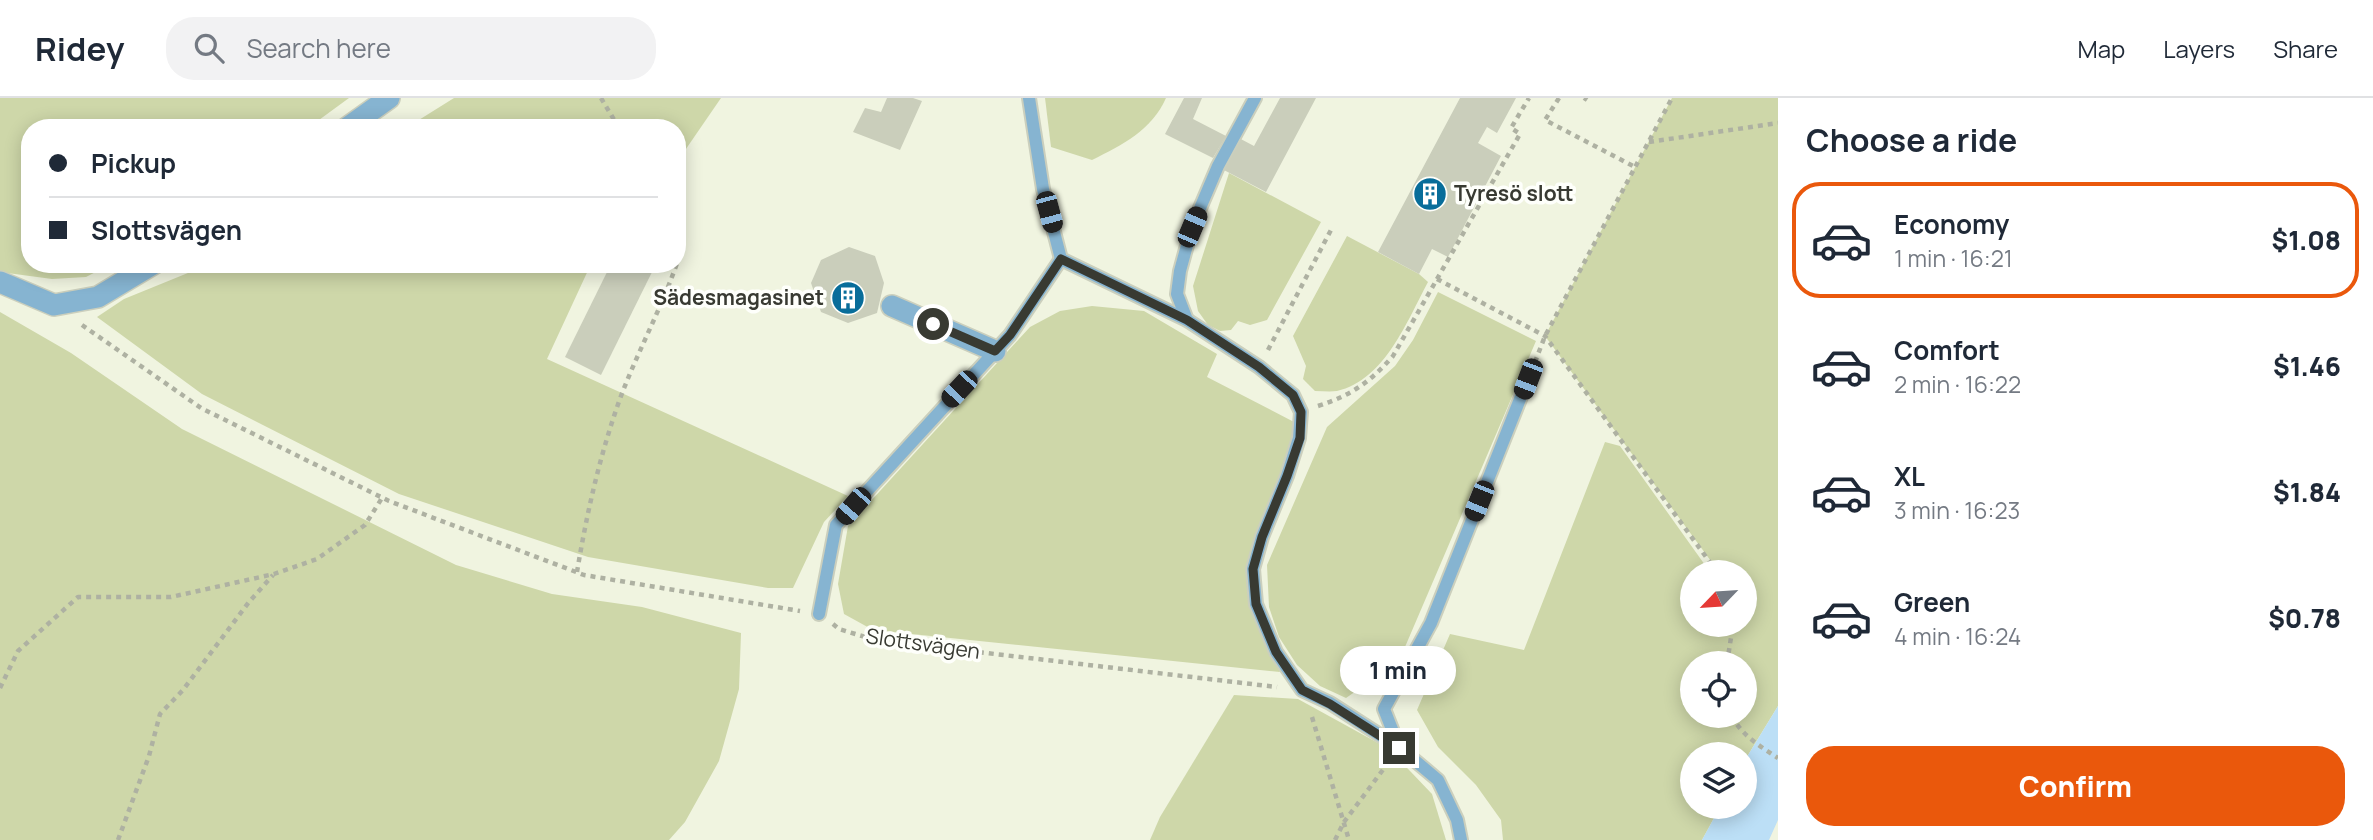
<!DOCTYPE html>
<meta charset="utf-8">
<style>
:root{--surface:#fff;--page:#f2f2f3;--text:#1f2937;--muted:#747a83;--line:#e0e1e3;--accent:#ea580c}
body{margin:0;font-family:Manrope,sans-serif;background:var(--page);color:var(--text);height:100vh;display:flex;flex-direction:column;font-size:26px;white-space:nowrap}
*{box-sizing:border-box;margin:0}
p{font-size:23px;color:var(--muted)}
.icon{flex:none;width:38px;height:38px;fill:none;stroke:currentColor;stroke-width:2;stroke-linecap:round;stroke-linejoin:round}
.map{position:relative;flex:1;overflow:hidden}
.side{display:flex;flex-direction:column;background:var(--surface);width:595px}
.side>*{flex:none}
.hud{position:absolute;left:21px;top:21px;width:665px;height:154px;border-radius:28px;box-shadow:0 4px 18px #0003;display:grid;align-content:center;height:154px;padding:0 28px;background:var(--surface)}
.needle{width:46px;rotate:245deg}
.controls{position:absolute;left:1680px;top:462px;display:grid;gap:14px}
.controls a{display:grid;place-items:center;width:77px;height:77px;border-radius:50%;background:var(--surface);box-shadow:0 4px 18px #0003;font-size:35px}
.end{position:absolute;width:32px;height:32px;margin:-16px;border:9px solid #383a32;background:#fff;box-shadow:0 0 0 4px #fff}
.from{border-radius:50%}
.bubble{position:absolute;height:49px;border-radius:24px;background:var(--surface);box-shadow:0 4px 18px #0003;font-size:23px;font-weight:800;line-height:49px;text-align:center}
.car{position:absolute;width:21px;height:42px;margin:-21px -10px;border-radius:9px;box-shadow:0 0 5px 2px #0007;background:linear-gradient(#222 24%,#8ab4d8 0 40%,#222 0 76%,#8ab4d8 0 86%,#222 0)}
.hud b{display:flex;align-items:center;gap:24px;height:66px;font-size:26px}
.hud b+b{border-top:2px solid var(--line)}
.hud i{width:18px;height:18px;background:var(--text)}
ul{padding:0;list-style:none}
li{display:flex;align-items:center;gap:21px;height:116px;margin:0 14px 10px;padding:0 14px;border:4px solid transparent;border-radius:28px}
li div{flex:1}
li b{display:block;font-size:26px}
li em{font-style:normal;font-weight:800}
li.current{border-color:var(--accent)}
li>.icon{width:63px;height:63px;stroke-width:1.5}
h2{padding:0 28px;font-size:32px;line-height:84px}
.cta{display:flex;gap:14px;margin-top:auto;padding:14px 28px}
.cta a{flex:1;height:80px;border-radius:28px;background:var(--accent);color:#fff;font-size:28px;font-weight:800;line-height:80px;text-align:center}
header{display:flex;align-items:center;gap:42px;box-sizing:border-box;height:98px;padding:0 35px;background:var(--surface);border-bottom:2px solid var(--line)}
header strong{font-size:33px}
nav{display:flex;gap:38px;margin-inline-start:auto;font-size:24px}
.search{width:490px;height:63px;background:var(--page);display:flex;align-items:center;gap:18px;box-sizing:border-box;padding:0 24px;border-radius:28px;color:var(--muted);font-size:26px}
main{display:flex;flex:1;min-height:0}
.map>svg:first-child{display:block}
.green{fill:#ced7a9;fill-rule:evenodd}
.water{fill:#bcdff6}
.building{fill:#cacebb}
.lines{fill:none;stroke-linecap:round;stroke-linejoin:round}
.lane-casing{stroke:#cbcfbd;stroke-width:16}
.street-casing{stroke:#cbcfbd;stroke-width:24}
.path{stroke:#aeb1a2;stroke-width:4.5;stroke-dasharray:5 5;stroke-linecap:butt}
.lane{stroke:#86b4d1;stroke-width:12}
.street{stroke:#86b4d1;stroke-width:21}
.route{stroke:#383a32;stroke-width:9}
.labels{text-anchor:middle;stroke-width:7;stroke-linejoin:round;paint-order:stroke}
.poi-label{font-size:21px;font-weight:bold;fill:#383a32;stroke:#fefffb;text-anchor:start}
.street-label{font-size:21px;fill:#383a32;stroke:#fefffb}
</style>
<header>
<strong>Ridey</strong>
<div class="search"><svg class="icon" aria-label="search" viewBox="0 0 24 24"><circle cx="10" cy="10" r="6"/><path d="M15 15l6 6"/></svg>Search here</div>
<nav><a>Map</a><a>Layers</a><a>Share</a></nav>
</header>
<main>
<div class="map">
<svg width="1778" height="742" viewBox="0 0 1778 742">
<rect width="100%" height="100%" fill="#f0f4e0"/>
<g class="green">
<polygon points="0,0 349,0 308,30 30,30 30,166 111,166 86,179 52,181 0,174"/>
<polygon points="454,0 721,0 677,64 677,30 406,30"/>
<path d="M1045,0H1166C1152,32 1122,47 1092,62L1051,49Z"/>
<path d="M1672,0H1778V608L1745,662V656H1692V709H1720L1702,742H1503L1501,722L1476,687L1438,649L1417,612L1450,536L1524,552L1605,344L1620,348L1710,474H1692V527H1745V474H1719L1545,238ZM1692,565H1745V618H1692Z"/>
<polygon points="1229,75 1321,124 1267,222 1250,227 1238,223 1231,232 1220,233 1208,227 1198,213 1193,188"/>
<path d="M1347,138L1419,176L1428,184C1407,223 1385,282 1337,293C1330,294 1322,293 1315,293L1303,281L1306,268L1293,238Z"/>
<polygon points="210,166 591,166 547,261 848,398 824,424 793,490 768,490 588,459 399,396 202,296 97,219 124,201"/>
<polygon points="1438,194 1536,243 1402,556 1379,577 1346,600 1320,588 1297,567 1279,539 1269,509 1267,467 1327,329 1395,268 1413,242"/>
<polygon points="1092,208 1144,213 1217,256 1207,279 1294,324 1294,340 1249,472 1272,557 1280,574 873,532 844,516 838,486 848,428 1030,229 1060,213"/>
<polygon points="0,214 71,255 182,331 456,467 552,496 642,509 741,535 739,591 719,663 685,724 669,742 0,742"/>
<polygon points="1234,597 1298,601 1389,651 1432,696 1446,742 1150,742 1160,719"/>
</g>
<polygon class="water" points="1778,608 1778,722 1769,742 1702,742 1720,709 1745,709 1745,662"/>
<g class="building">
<polygon points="887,0 913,0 922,3 900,52 853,34 865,10 881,14"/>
<polygon points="1184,0 1202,0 1193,21 1226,38 1213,60 1165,36"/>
<polygon points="1280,0 1316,0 1266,94 1220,70 1237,39 1254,48"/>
<polygon points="1460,0 1516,0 1497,35 1487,29 1478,45 1501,58 1448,159 1432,151 1419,176 1378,154"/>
<polygon points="849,149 875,158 884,185 877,215 848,225 821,214 811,185 821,162"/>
<polygon points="611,166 656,166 601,277 565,259"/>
</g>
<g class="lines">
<g class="lane-casing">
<g id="lane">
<polyline points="1029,0 1043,91 1061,161 1187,222 1259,269 1293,297 1301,314 1299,340 1287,378 1262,439 1253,471 1256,506 1276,554 1302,592 1330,605 1400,650 1438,682 1457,722 1461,742"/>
<polyline points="1187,222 1177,196 1180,173 1192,129 1218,68 1255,0"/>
<polyline points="819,516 836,427 1010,237 1061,161"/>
<polyline points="1399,649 1384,611 1431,525 1528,281"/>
</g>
</g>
<g class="street-casing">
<g id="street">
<polyline points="347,30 389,0"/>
<polyline points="0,184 54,207 98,199 153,166"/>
<polyline points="892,208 995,253"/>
</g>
</g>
<g class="path">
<polyline points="601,0 619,30"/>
<polyline points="1559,0 1545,22 1635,69"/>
<polyline points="1584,0 1587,2"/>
<polyline points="1649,44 1778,25"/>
<polyline points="1437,181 1545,238 1717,474"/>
<polyline points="82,227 201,310 389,403 584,477 800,513"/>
<polyline points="1268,252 1332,130"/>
<polyline points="1535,264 1545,238 1672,0"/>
<path d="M1318,308C1352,297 1370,284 1393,258L1520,36L1511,30L1529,0"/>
<path d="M577,474C587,414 600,356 621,298C640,248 666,202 682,150L677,140"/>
<polyline points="833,526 839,531 875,542 1277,589"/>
<polyline points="1727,565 1733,527"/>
<polyline points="0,590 18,553 78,499 171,499 274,476 317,461 365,427 382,400"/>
<path d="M1732,618C1742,638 1760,648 1778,660"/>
<polyline points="1312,619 1349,742"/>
<polyline points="118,742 149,658 160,616 183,592 249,504 273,477"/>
<polyline points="1335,742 1344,724 1388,665"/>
</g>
<use href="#lane" class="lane"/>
<use href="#street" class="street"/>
</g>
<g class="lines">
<polyline class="route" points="933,226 995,253 1010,237 1061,161 1187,222 1259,269 1293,297 1301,314 1300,340 1287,378 1262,439 1253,471 1256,506 1276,554 1302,592 1330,606 1399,650"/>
</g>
<defs>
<g id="building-disc" transform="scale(1.75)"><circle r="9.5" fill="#086d9a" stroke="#fefffb"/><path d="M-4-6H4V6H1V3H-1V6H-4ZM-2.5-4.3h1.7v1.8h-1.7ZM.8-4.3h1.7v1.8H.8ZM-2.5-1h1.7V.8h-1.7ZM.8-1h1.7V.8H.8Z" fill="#fff"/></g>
</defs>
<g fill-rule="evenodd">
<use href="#building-disc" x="1430" y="96"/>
<use href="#building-disc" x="848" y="200"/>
</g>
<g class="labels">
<g class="poi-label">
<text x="1454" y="103">Tyresö slott</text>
<text x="824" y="207" text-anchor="end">Sädesmagasinet</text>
</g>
<g class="street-label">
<text transform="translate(923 546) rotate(8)" y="7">Slottsvägen</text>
</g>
</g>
</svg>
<div class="controls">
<a><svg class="needle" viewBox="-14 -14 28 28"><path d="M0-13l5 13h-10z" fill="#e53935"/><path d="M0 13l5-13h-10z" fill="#747a83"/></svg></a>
<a><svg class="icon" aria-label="locate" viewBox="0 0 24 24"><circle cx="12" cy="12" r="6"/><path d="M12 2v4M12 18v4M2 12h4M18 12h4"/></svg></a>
<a><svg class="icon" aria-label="layers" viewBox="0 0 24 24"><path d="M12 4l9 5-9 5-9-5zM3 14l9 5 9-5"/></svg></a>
</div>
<i class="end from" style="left:933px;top:226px"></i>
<i class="end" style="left:1399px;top:650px"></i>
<div class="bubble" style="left:1340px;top:548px;width:116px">1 min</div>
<i class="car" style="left:1049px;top:114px;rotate:165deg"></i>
<i class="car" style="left:1192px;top:129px;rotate:23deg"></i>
<i class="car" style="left:1528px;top:281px;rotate:201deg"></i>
<i class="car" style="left:959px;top:291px;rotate:223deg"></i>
<i class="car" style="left:1479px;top:403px;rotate:202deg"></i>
<i class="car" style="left:853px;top:408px;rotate:221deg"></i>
<div class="hud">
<b><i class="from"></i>Pickup</b>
<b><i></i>Slottsvägen</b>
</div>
</div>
<section class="side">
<h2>Choose a ride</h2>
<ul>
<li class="current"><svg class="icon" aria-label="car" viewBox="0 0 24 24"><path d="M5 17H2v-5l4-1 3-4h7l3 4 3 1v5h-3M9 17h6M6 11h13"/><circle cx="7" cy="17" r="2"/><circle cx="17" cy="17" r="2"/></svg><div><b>Economy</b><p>1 min · 16:21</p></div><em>$1.08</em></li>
<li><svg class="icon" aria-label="car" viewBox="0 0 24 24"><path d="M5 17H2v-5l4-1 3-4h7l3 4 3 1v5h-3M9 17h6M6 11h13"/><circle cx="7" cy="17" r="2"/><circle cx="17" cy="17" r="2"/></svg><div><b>Comfort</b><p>2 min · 16:22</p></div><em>$1.46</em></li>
<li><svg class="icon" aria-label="car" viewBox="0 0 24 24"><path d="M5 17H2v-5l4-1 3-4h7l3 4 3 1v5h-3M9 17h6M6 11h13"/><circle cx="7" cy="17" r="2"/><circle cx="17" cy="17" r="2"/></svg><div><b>XL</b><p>3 min · 16:23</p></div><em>$1.84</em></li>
<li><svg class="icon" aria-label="car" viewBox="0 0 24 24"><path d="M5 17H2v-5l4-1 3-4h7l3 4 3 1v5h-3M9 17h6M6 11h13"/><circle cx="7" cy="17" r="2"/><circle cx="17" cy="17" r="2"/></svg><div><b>Green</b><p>4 min · 16:24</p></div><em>$0.78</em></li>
</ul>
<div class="cta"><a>Confirm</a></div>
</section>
</main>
